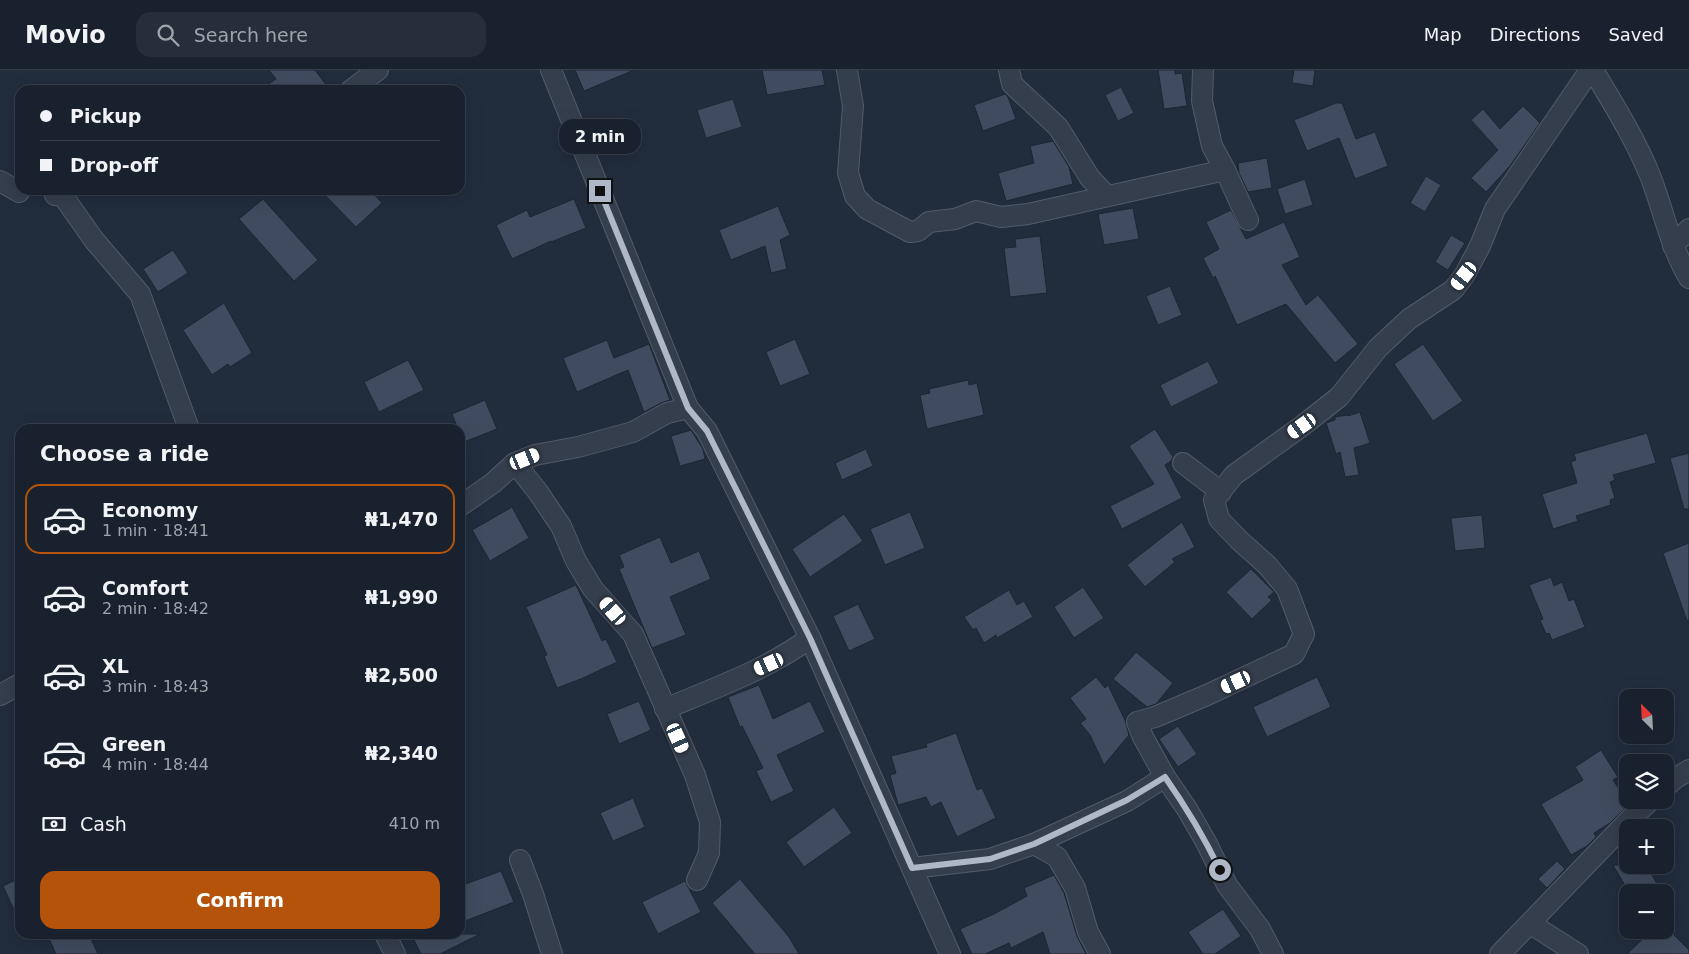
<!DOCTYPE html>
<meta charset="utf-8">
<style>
:root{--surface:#19212e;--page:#262e3a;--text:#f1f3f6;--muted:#9fa3aa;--line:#373e4a;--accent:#b45309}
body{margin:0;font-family:"DejaVu Sans",sans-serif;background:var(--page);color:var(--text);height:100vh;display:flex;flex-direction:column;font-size:19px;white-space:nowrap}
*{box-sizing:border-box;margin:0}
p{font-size:16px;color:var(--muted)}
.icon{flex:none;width:28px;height:28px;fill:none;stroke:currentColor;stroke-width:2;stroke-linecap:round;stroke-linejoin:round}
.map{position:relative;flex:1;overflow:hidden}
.side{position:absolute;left:15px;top:354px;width:450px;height:515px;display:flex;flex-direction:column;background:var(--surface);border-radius:15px;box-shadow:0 5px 20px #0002,0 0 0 1px var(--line)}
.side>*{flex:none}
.guide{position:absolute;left:15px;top:15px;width:450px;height:110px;border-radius:15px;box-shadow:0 5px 20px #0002,0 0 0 1px var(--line);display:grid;align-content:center;height:110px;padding:0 25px;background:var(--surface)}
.needle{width:32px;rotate:336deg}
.tools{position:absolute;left:1619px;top:619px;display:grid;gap:10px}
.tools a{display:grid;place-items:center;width:55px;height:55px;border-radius:10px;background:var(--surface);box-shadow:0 5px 20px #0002,0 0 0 1px var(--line);font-size:25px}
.end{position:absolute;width:22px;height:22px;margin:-11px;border:6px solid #b0b8c8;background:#111;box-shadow:0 0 0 2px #111}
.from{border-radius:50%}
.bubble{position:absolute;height:35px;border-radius:15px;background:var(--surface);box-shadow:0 5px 20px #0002,0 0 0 1px var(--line);font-size:16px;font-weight:700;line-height:35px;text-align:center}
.car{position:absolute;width:15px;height:30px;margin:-15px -8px;border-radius:6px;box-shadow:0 0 4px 1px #0007;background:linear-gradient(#fff 24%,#345 0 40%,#fff 0 76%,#345 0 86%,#fff 0)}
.guide b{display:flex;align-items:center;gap:18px;height:48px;font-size:19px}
.guide b+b{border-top:1px solid var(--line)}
.guide i{width:12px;height:12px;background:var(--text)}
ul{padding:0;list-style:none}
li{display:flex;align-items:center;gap:15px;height:70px;margin:0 10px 8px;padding:0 15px;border:2px solid transparent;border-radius:15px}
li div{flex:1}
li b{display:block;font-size:19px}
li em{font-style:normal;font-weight:700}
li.on{border-color:var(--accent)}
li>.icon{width:45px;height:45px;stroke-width:1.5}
h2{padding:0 25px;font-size:22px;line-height:60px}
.pay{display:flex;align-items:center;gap:12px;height:55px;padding:0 25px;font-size:19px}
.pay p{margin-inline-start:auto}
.button{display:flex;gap:10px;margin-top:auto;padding:10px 25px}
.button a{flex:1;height:58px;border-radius:15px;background:var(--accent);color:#fff;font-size:20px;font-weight:700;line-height:58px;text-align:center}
header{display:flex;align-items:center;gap:30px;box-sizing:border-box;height:70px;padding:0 25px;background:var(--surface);border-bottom:1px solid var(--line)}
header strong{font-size:24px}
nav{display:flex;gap:28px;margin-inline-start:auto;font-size:18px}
.search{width:350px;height:45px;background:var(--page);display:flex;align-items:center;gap:12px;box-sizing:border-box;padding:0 18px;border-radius:15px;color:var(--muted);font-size:19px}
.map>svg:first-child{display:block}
.building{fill:#404b5f;stroke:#1c2533}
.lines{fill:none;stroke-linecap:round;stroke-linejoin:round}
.minor-casing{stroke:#535b6a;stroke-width:22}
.minor{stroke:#353e4d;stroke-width:20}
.route{stroke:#b0b8c8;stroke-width:6}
</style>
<header>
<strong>Movio</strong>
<div class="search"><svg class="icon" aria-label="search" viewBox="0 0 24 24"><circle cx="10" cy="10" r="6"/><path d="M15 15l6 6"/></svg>Search here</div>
<nav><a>Map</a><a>Directions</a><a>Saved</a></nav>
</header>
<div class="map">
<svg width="1689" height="884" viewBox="0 0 1689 884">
<rect width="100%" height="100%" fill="#212c3d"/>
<g class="building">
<polygon points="269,0 315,0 330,20 260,20 276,9"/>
<polygon points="575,0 634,0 584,21"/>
<polygon points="762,0 822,0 825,15 767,25"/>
<polygon points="1158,0 1175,0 1175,4 1182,3 1187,36 1164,39"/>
<polygon points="1294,0 1315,0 1313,16 1292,13"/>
<polygon points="1121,17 1134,43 1118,51 1105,25"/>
<polygon points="1005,24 1008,27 1016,49 983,61 974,35"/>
<polygon points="733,29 742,57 706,68 697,40"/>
<polygon points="1336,33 1342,33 1356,69 1375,62 1388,96 1355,109 1339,68 1307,81 1294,50"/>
<polygon points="1523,36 1540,53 1510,96 1486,122 1471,108 1498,80 1471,50 1483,39 1500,59"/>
<polygon points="1053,71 1069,97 1073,114 1006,131 998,103 1034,93 1030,76"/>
<polygon points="1267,88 1272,118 1248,122 1239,103 1238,93"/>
<polygon points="1426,106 1441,115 1425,142 1410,133"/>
<polygon points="1305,109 1313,135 1285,144 1277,119"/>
<polygon points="320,120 370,120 382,133 356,157"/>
<polygon points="263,129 318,190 294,211 239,149"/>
<polygon points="574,129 586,158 551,172 551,171 512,189 496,155 527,140 530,147"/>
<polygon points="778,136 790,165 780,170 787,199 771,203 765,176 731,190 719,160"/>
<polygon points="1133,138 1139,169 1104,175 1098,144"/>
<polygon points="1231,140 1246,169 1284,152 1300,187 1282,195 1306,235 1318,225 1358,274 1335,293 1286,234 1237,255 1215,206 1213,208 1203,188 1219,179 1206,152"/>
<polygon points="1451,165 1465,173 1448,200 1435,192"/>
<polygon points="1040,166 1047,223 1010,227 1004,178 1016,177 1015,169"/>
<polygon points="173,180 188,203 158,222 143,199"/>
<polygon points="1170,216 1182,245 1158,255 1146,226"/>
<polygon points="224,233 252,283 230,297 228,294 212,305 183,260"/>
<polygon points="795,269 810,304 780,316 766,282"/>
<polygon points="607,270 614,288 649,274 670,330 661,333 644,342 628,300 577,322 563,288"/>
<polygon points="1423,274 1463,331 1433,351 1394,294"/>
<polygon points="408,290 424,320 379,342 364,312"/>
<polygon points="1208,291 1219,313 1171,337 1160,315"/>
<polygon points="968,310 969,315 977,313 984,345 927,359 920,325 930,323 929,319"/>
<polygon points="485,330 497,359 464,372 460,359 458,359 452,344"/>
<polygon points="1360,342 1370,373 1354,378 1359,405 1345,407 1340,382 1336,384 1326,353 1335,350 1335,347 1347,345 1348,346"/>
<polygon points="1155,359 1173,387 1171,391 1165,395 1182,428 1122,459 1110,436 1154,414 1129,376"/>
<polygon points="691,360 703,379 705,389 680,396 671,366"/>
<polygon points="1647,363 1656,393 1613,405 1615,410 1610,412 1615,428 1610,430 1611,435 1576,446 1578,451 1553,459 1542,424 1577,413 1571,392 1576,390 1574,384"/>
<polygon points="866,379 873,396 842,410 835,393"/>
<polygon points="1689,383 1689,439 1684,439 1670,388"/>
<polygon points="512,437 529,468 490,491 472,460"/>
<polygon points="910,442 925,478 885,495 870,459"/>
<polygon points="844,444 863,471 810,507 792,479"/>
<polygon points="1482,445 1485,478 1455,481 1451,448"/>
<polygon points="1182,452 1195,477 1172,489 1175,492 1145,517 1127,495"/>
<polygon points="660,467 671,493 699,481 711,509 670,527 686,565 652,578 619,499 624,497 619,485"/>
<polygon points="1689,473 1689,550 1687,551 1663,483"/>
<polygon points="1251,499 1274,522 1268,527 1272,530 1252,549 1226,522"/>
<polygon points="1551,507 1554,516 1562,512 1569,531 1574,529 1585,557 1552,570 1549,563 1546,564 1540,550 1543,549 1529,515"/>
<polygon points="576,515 602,571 606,569 617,592 583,608 557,618 544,586 547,585 526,537"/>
<polygon points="1083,517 1104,548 1074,568 1054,537"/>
<polygon points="1009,520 1017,535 1024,531 1033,547 997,568 996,565 984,573 976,558 973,560 964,547"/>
<polygon points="858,534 875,569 849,581 833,546"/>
<polygon points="1136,582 1173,613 1156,634 1147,637 1113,609"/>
<polygon points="1096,607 1105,618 1108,615 1125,650 1129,665 1104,695 1090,665 1080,653 1086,649 1070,628"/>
<polygon points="1317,607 1331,637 1267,667 1253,637"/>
<polygon points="759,615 773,649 810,631 825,662 777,685 794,721 771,732 756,701 763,698 742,656 740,657 728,627"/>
<polygon points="639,631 651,660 619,674 607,644"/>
<polygon points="1178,656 1197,684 1178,697 1159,669"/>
<polygon points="956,663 977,720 982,718 996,748 957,767 941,732 931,737 926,727 898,735 890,705 896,703 891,686 927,677 926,674"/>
<polygon points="1601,680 1618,707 1613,710 1629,734 1610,753 1594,763 1596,767 1587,776 1571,785 1541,734 1583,710 1575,697"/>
<polygon points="633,728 645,757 613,771 600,743"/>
<polygon points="834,737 852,763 804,797 786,772"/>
<polygon points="1557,791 1565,799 1547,818 1538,809"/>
<polygon points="1613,795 1646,795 1662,822 1629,822"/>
<polygon points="501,801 514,832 460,853 460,816"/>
<polygon points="1054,805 1064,823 1077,866 1086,884 1050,884 1043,862 1011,878 1009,873 985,884 972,884 960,859 994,844 1027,826 1024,818"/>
<polygon points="20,808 20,853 3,816"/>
<polygon points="740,809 789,867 799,884 755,884 712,833"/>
<polygon points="685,811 701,842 658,864 642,832"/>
<polygon points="1223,839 1241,866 1215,884 1203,884 1188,862"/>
<polygon points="1652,860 1669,860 1689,880 1689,884 1627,884"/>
<polygon points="47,864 89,864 98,884 56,884"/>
<polygon points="411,864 480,864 440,884 421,884"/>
</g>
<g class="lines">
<g class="minor-casing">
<g id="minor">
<polyline points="551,0 688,338 707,361 810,568 950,884"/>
<polyline points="847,0 853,36 848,103 855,126 867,139 910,162 918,161 929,152 955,149 976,141 1001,147 1028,144 1225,100"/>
<polyline points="1009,0 1012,14 1058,57 1090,108 1107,126"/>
<polyline points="1203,0 1202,31 1212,76 1225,100 1248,150"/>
<path d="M1593,0C1614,35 1636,70 1651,108C1664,142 1670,176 1689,208"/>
<polyline points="351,20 378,0"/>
<polyline points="0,111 19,122"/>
<polyline points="55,125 63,126 94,170 140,224 189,359"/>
<polyline points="1673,176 1689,159"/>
<polyline points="515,393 538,422 561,456 576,491 593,519 633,564 695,705 710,752 709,783 697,810"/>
<polyline points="1183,393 1221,422"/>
<polyline points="460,436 493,413 515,393 535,385 578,377 633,362 667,343 688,338"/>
<polyline points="0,625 20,614"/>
<path d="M665,639C715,618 766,600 810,568"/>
<polyline points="1165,707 1143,667 1137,652 1155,647 1207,625 1294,584 1304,564 1287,519 1267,495 1239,470 1219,449 1214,430 1234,405 1302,356 1339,327 1378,278 1409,249 1453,220 1464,206 1480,176 1495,139 1590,0"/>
<polyline points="1665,717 1676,708 1689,700"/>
<polyline points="1034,774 1057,787 1075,818 1088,862 1100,884"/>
<polyline points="520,790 533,824 552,884"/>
<polyline points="912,798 990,789 1034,774 1127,731 1165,707 1187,739 1206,772 1227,815 1260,859 1273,884"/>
<polyline points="1531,854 1578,884"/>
<polyline points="385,864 395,884"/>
<polyline points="1500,884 1631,748 1651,730"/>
</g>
</g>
<use href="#minor" class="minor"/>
</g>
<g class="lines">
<path class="route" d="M600,121L688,338L707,361L810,568L912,798L990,789L1034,774L1127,730L1165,707C1186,737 1204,767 1220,800"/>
</g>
</svg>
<div class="tools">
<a><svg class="needle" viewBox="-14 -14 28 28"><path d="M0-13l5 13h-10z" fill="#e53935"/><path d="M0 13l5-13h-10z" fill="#9fa3aa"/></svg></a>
<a><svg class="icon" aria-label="layers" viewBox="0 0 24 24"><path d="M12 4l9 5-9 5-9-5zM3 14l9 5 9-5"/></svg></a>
<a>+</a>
<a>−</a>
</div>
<i class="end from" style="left:1220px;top:800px"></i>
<i class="end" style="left:600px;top:121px"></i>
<div class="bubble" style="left:559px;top:49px;width:82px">2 min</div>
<i class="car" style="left:1464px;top:206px;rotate:218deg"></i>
<i class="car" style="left:1302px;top:356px;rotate:235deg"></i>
<i class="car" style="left:525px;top:389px;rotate:68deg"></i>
<i class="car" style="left:613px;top:541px;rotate:319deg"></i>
<i class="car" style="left:769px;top:594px;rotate:245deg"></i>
<i class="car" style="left:1236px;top:612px;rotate:245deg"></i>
<i class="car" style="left:678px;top:668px;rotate:156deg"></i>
<div class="guide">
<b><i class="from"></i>Pickup</b>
<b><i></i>Drop-off</b>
</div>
<section class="side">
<h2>Choose a ride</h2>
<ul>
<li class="on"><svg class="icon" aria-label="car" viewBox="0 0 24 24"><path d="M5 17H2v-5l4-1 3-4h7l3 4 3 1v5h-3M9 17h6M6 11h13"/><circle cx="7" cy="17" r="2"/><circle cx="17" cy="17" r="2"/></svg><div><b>Economy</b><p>1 min · 18:41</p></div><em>₦1,470</em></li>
<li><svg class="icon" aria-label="car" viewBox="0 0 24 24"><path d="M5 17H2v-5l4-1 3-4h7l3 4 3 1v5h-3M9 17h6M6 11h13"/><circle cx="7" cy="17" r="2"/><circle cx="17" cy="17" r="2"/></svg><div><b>Comfort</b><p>2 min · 18:42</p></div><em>₦1,990</em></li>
<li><svg class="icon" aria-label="car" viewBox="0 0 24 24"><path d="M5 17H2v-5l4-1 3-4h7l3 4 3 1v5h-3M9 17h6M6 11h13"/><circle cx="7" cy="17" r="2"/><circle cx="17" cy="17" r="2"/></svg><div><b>XL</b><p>3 min · 18:43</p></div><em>₦2,500</em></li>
<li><svg class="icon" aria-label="car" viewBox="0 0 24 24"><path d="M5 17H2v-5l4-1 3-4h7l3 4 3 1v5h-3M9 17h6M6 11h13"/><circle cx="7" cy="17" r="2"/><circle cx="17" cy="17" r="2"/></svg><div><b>Green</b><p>4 min · 18:44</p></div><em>₦2,340</em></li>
</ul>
<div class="pay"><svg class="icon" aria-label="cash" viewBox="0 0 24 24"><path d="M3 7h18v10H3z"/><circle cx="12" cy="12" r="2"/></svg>Cash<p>410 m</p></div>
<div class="button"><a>Confirm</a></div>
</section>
</div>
